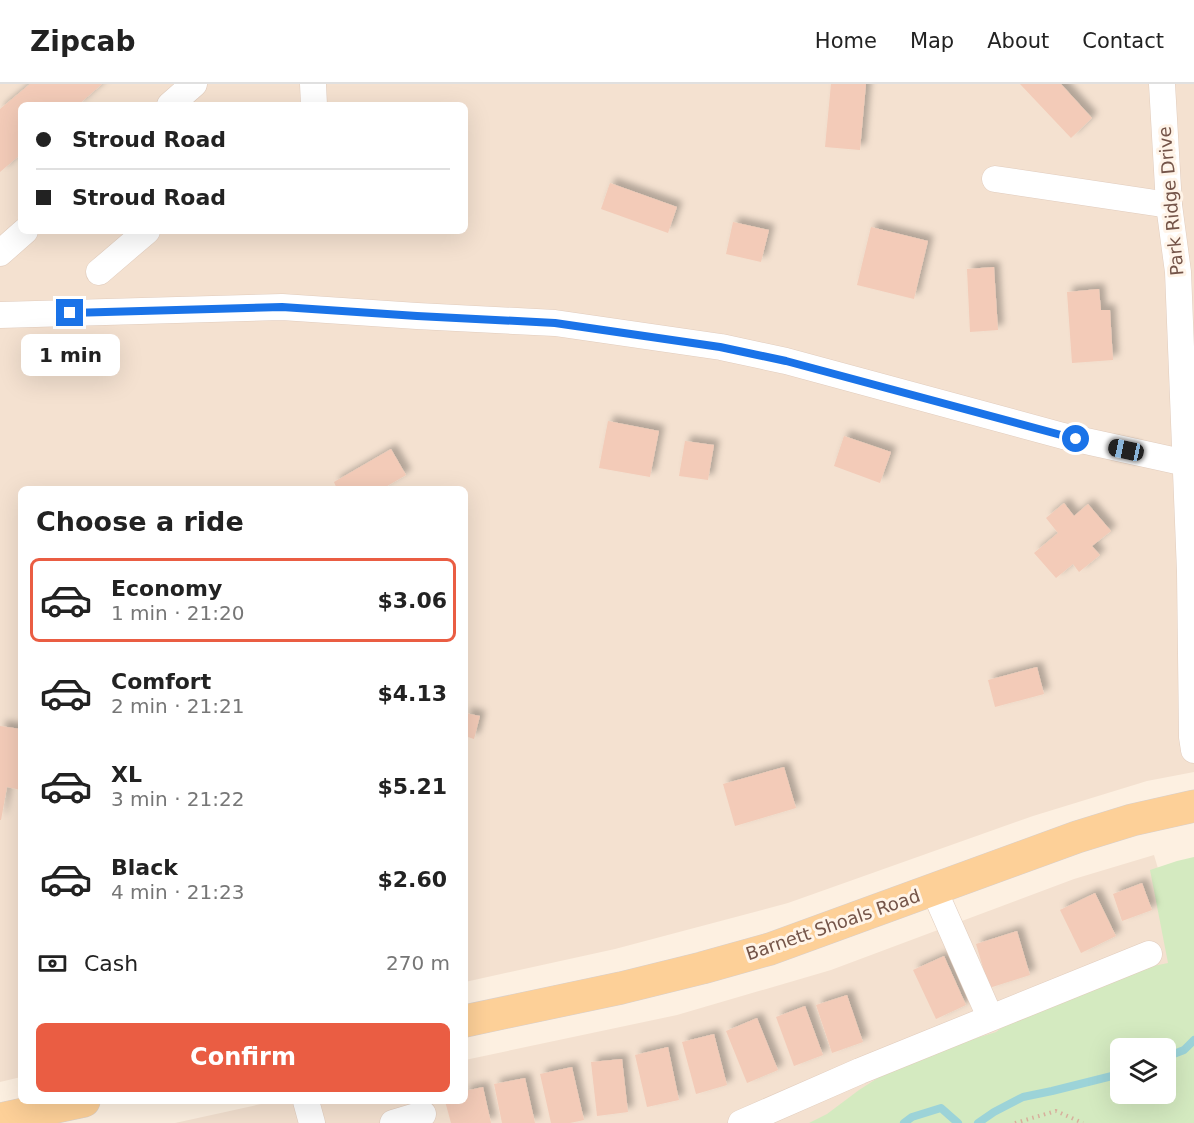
<!DOCTYPE html>
<meta charset="utf-8">
<style>
:root{--surface:#fff;--page:#f6f6f6;--text:#222;--muted:#767676;--line:#e0e0e0;--accent:#ea5d43}
body{margin:0;font-family:"DejaVu Sans",sans-serif;background:var(--page);color:var(--text);height:100vh;display:flex;flex-direction:column;font-size:22px;white-space:nowrap}
*{box-sizing:border-box;margin:0}
p{font-size:20px;color:var(--muted)}
.icon{flex:none;width:33px;height:33px;fill:none;stroke:currentColor;stroke-width:2;stroke-linecap:round;stroke-linejoin:round}
.map{position:relative;flex:1;overflow:hidden}
.side{position:absolute;left:18px;top:402px;width:450px;height:618px;display:flex;flex-direction:column;background:var(--surface);border-radius:9px;box-shadow:0 6px 24px #0002}
.side>*{flex:none}
.guide{position:absolute;left:18px;top:18px;width:450px;height:132px;border-radius:9px;box-shadow:0 6px 24px #0002;display:grid;align-content:center;height:132px;padding:0 18px;background:var(--surface)}
.controls{position:absolute;left:1110px;top:954px;display:grid;gap:12px}
.controls a{display:grid;place-items:center;width:66px;height:66px;border-radius:9px;background:var(--surface);box-shadow:0 6px 24px #0002;font-size:30px}
.end{position:absolute;width:27px;height:27px;margin:-14px;border:8px solid #1a73e8;background:#fff;box-shadow:0 0 0 3px #fff}
.from{border-radius:50%}
.bubble{position:absolute;height:42px;border-radius:9px;background:var(--surface);box-shadow:0 6px 24px #0002;font-size:20px;font-weight:700;line-height:42px;text-align:center}
.car{position:absolute;width:18px;height:36px;margin:-18px -9px;border-radius:8px;box-shadow:0 0 4px 2px #0007;background:linear-gradient(#222 24%,#8ab4d8 0 40%,#222 0 76%,#8ab4d8 0 86%,#222 0)}
.guide b{display:flex;align-items:center;gap:21px;height:57px;font-size:22px}
.guide b+b{border-top:2px solid var(--line)}
.guide i{width:15px;height:15px;background:var(--text)}
ul{padding:0;list-style:none}
li{display:flex;align-items:center;gap:18px;height:84px;margin:0 12px 9px;padding:0 6px;border:3px solid transparent;border-radius:9px}
li div{flex:1}
li b{display:block;font-size:22px}
li em{font-style:normal;font-weight:700}
li.current{border-color:var(--accent)}
li>.icon{width:54px;height:54px;stroke-width:1.5}
h2{padding:0 18px;font-size:27px;line-height:72px}
.pay{display:flex;align-items:center;gap:15px;height:66px;padding:0 18px;font-size:22px}
.pay p{margin-inline-start:auto}
.button{display:flex;gap:12px;margin-top:auto;padding:12px 18px}
.button a{flex:1;height:69px;border-radius:9px;background:var(--accent);color:#fff;font-size:24px;font-weight:700;line-height:69px;text-align:center}
header{display:flex;align-items:center;gap:36px;box-sizing:border-box;height:84px;padding:0 30px;background:var(--surface);border-bottom:2px solid var(--line)}
header strong{font-size:28px}
nav{display:flex;gap:33px;margin-inline-start:auto;font-size:21px}
.map>svg:first-child{display:block}
.residential{fill:#f4e1d0;fill-rule:evenodd}
.green{fill:#d4eac0;fill-rule:evenodd}
.lines{fill:none;stroke-linecap:round;stroke-linejoin:round}
.stream{stroke:#9cd3d8;stroke-width:8}
.building{fill:#f3cbb8;filter:url(#shadow)}
.minor-casing{stroke:#e1ccbd;stroke-width:27}
.major-casing{stroke:#d8cfcc;stroke-width:33}
.path{stroke:#d7af9c;stroke-width:4;stroke-dasharray:1.5 4.5;stroke-linecap:butt}
.minor{stroke:#fff;stroke-width:26}
.major{stroke:#fdd098;stroke-width:32}
.route{stroke:#1a73e8;stroke-width:8}
.labels{text-anchor:middle;stroke-width:6;stroke-linejoin:round;paint-order:stroke}
.street-label{font-size:18px;fill:#745448;stroke:#fff4e8}
</style>
<header>
<strong>Zipcab</strong>
<nav><a>Home</a><a>Map</a><a>About</a><a>Contact</a></nav>
</header>
<div class="map">
<svg width="1194" height="1039" viewBox="0 0 1194 1039">
<defs>
<filter id="shadow"><feDropShadow dx="5.5" dy="-5.5" stdDeviation="3" flood-color="#0004"/></filter>
</defs>
<rect width="100%" height="100%" fill="#fdf0e1"/>
<g class="residential">
<path d="M0,0H1194V688L1147,697L1033,732L788,819L615,865L465,898V405H21V993L0,998ZM21,21H465V147H21Z"/>
<polygon points="1154,771 1185,875 817,1039 175,1039 275,1017 465,1017 465,976 677,931 831,886 1074,795"/>
</g>
<path class="green" d="M1194,773V1039H809L827,1030L859,1006L906,976L996,948L1021,929L1118,889L1168,879L1150,786L1177,777ZM1120,964H1166V1010H1120Z"/>
<g class="lines">
<g class="stream">
<polyline points="1166,973 1184,966 1194,956"/>
<polyline points="904,1039 912,1033 941,1024 958,1039"/>
<polyline points="978,1039 994,1028 1023,1013 1052,1007 1120,990"/>
</g>
</g>
<g class="building">
<polygon points="30,0 102,0 78,21 21,21 21,70 0,88 0,25"/>
<polygon points="831,0 866,0 860,66 825,63"/>
<polygon points="1020,0 1061,0 1092,34 1071,54"/>
<polygon points="610,99 677,123 668,149 601,125"/>
<polygon points="733,138 769,146 761,178 726,170"/>
<polygon points="871,143 928,157 914,215 857,201"/>
<polygon points="994,183 998,246 970,248 967,185"/>
<polygon points="1099,205 1101,226 1110,226 1113,276 1072,279 1067,208"/>
<polygon points="608,337 659,347 650,393 599,384"/>
<polygon points="844,352 891,368 880,399 834,382"/>
<polygon points="685,357 714,361 708,396 679,392"/>
<polygon points="391,365 406,391 382,405 337,405 334,398"/>
<polygon points="1064,419 1074,432 1088,420 1111,447 1092,462 1100,471 1079,488 1073,480 1056,494 1034,469 1058,449 1046,434"/>
<polygon points="1037,583 1044,610 995,623 988,596"/>
<polygon points="465,629 480,632 474,655 465,652"/>
<polygon points="0,642 21,645 21,706 7,703 1,736 0,736"/>
<polygon points="784,683 796,724 735,742 723,700"/>
<polygon points="1142,799 1152,826 1122,837 1113,810"/>
<polygon points="1095,809 1116,852 1081,869 1060,826"/>
<polygon points="1017,847 1030,891 989,904 976,860"/>
<polygon points="944,872 966,921 936,935 913,886"/>
<polygon points="847,911 863,958 832,969 816,921"/>
<polygon points="805,922 823,971 794,982 776,933"/>
<polygon points="757,934 778,986 747,999 726,947"/>
<polygon points="714,950 727,1001 696,1010 682,958"/>
<polygon points="668,963 679,1016 647,1023 635,971"/>
<polygon points="622,975 628,1028 597,1032 591,978"/>
<polygon points="572,983 584,1036 570,1039 551,1039 540,990"/>
<polygon points="525,994 535,1039 502,1039 494,1000"/>
<polygon points="483,1003 491,1039 451,1039 445,1017 465,1017 465,1007"/>
</g>
<g class="lines">
<g class="minor-casing">
<g id="minor">
<polyline points="313,0 314,21"/>
<polyline points="1162,0 1169,121 1178,188 1190,488 1192,653 1194,666"/>
<polyline points="170,21 194,0"/>
<polyline points="995,95 1169,121"/>
<polyline points="0,169 25,147"/>
<polyline points="99,188 147,147"/>
<polyline points="0,231 282,223 417,232 555,239 721,263 786,277 1063,352 1186,379"/>
<polyline points="934,806 990,933"/>
<polyline points="306,1017 312,1039"/>
<polyline points="393,1039 423,1030"/>
<polyline points="741,1039 860,987 1149,870"/>
</g>
</g>
<g class="major-casing">
<g id="major">
<polyline points="465,937 621,904 702,884 770,865 1077,753 1132,736 1194,722"/>
<polyline points="0,1035 84,1017"/>
</g>
</g>
<polyline class="path" points="1015,1039 1056,1027 1083,1039"/>
<use href="#minor" class="minor"/>
<use href="#major" class="major"/>
</g>
<g class="lines">
<polyline class="route" points="70,229 282,223 417,232 555,239 720,263 786,277 1076,355"/>
</g>
<g class="labels">
<g class="street-label">
<text transform="translate(1171 117) rotate(-95)" y="6">Park Ridge Drive</text>
<text transform="translate(833 841) rotate(-19)" y="6">Barnett Shoals Road</text>
</g>
</g>
</svg>
<div class="controls">
<a><svg class="icon" aria-label="layers" viewBox="0 0 24 24"><path d="M12 4l9 5-9 5-9-5zM3 14l9 5 9-5"/></svg></a>
</div>
<i class="end from" style="left:1076px;top:355px"></i>
<i class="end" style="left:70px;top:229px"></i>
<div class="bubble" style="left:21px;top:250px;width:99px">1 min</div>
<i class="car" style="left:1126px;top:366px;rotate:282deg"></i>
<div class="guide">
<b><i class="from"></i>Stroud Road</b>
<b><i></i>Stroud Road</b>
</div>
<section class="side">
<h2>Choose a ride</h2>
<ul>
<li class="current"><svg class="icon" aria-label="car" viewBox="0 0 24 24"><path d="M5 17H2v-5l4-1 3-4h7l3 4 3 1v5h-3M9 17h6M6 11h13"/><circle cx="7" cy="17" r="2"/><circle cx="17" cy="17" r="2"/></svg><div><b>Economy</b><p>1 min · 21:20</p></div><em>$3.06</em></li>
<li><svg class="icon" aria-label="car" viewBox="0 0 24 24"><path d="M5 17H2v-5l4-1 3-4h7l3 4 3 1v5h-3M9 17h6M6 11h13"/><circle cx="7" cy="17" r="2"/><circle cx="17" cy="17" r="2"/></svg><div><b>Comfort</b><p>2 min · 21:21</p></div><em>$4.13</em></li>
<li><svg class="icon" aria-label="car" viewBox="0 0 24 24"><path d="M5 17H2v-5l4-1 3-4h7l3 4 3 1v5h-3M9 17h6M6 11h13"/><circle cx="7" cy="17" r="2"/><circle cx="17" cy="17" r="2"/></svg><div><b>XL</b><p>3 min · 21:22</p></div><em>$5.21</em></li>
<li><svg class="icon" aria-label="car" viewBox="0 0 24 24"><path d="M5 17H2v-5l4-1 3-4h7l3 4 3 1v5h-3M9 17h6M6 11h13"/><circle cx="7" cy="17" r="2"/><circle cx="17" cy="17" r="2"/></svg><div><b>Black</b><p>4 min · 21:23</p></div><em>$2.60</em></li>
</ul>
<div class="pay"><svg class="icon" aria-label="cash" viewBox="0 0 24 24"><path d="M3 7h18v10H3z"/><circle cx="12" cy="12" r="2"/></svg>Cash<p>270 m</p></div>
<div class="button"><a>Confirm</a></div>
</section>
</div>
